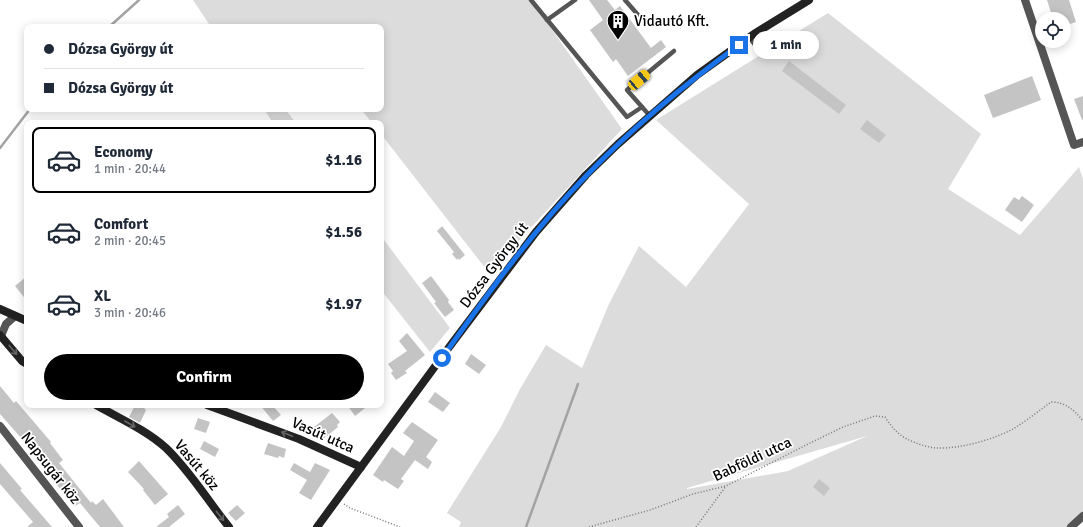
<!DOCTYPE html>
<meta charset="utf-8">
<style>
:root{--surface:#fff;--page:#f6f6f7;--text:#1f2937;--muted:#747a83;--line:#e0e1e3;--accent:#000}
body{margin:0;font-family:Signika,sans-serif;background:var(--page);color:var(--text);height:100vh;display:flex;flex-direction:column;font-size:15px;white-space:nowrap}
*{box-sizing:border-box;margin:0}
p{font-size:13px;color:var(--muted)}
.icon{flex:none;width:22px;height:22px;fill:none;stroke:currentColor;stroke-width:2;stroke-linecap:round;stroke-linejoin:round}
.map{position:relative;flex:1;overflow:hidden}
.sheet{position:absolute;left:24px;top:120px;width:360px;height:288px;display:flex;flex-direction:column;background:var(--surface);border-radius:8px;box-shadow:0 2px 10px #0003}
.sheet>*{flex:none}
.banner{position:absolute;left:24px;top:24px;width:360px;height:88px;border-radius:8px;box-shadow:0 2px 10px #0003;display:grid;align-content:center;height:88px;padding:0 20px;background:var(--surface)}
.fabs{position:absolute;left:1035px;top:12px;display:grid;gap:8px}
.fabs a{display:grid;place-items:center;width:36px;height:36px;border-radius:50%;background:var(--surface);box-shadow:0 2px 10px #0003;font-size:20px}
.end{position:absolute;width:18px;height:18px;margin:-9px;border:5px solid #1a73e8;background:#fff;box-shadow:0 0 0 2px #fff}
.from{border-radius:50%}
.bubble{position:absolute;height:28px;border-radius:14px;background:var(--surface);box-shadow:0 2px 10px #0003;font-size:13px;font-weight:800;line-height:28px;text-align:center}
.car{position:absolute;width:12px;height:24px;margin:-12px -6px;border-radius:5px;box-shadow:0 0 3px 1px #0007;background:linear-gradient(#f5c518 24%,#345 0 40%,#f5c518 0 76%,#345 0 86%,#f5c518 0)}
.banner b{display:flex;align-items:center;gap:14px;height:38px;font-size:15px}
.banner b+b{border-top:1px solid var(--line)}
.banner i{width:10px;height:10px;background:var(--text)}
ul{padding:7px 0 0;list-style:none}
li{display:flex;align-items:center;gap:12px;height:66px;margin:0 8px 6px;padding:0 12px;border:2px solid transparent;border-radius:8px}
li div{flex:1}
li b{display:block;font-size:15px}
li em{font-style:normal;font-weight:800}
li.on{border-color:var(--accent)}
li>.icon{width:36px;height:36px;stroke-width:1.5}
.button{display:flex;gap:8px;margin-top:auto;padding:8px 20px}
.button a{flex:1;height:46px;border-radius:24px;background:var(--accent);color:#fff;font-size:16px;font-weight:800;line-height:46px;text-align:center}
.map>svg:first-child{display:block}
.green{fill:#dcdcdc;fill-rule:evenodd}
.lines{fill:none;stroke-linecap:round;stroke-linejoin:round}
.stream{stroke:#a3a3a3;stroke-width:2.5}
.building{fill:#c4c4c4}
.path{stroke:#777;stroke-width:1.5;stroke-dasharray:1 2;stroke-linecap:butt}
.lane{stroke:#555;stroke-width:4.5}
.street{stroke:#555;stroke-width:8}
.secondary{stroke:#222;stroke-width:8}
.oneway{stroke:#646464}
.route{stroke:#1a73e8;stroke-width:5}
.labels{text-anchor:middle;stroke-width:3.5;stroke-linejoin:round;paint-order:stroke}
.poi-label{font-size:15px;fill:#000;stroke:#fff;text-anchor:start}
.street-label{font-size:15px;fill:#000;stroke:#fff}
</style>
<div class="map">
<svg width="1083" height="527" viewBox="0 0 1083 527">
<rect width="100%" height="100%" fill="#fff"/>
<g class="green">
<polygon points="193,0 531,0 622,129 489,273 381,134 381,123 372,123 361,109 381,109 381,27 211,27"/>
<path d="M828,13L981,134L948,189L1020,235L1079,167L1083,179V516L1071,527H459L461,522L447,513L501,427L520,389L546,345L582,368L609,304L639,246L686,287L749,204L656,120ZM867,436L788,471L687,489V488Z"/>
<polygon points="264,109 285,109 296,123 273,123"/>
<polygon points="381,236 450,328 430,352 381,290"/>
</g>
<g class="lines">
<g class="stream">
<polyline points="109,27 139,0"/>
<polyline points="0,148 30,109"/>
<polyline points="526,527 578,384"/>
</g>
</g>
<g class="building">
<polygon points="589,0 607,0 615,10 620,6 651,48 661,40 666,47 628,76 616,59 613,62 590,30 603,20"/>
<polygon points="1047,0 1069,0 1076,22 1064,26 1064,19 1053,19"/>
<polygon points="789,61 846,105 839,114 782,71"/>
<polygon points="1032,76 1041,100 993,118 984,95"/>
<polygon points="1083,96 1083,120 1082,120 1074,99"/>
<polygon points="867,120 886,135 879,143 860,129"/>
<polygon points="1022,196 1034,205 1022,222 1005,210 1014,197 1019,200"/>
<polygon points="442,226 465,255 459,260 458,258 457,260 452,254 454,252 437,231"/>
<polygon points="27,276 27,301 15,286"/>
<polygon points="431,276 449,300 448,302 454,310 445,317 434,303 436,302 422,283"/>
<polygon points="407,333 425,355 405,371 407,373 396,380 391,373 393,371 388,364 407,351 399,341"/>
<polygon points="471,354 486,365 479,374 465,364"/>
<polygon points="0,386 14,403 16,401 51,442 50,443 63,460 59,463 91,503 92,501 96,505 103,499 124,527 100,527 80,503 75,506 62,489 61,490 22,439 0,414"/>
<polygon points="435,392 450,403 443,412 428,402"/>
<polygon points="135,405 145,405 144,408 146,410 140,423 129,417"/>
<polygon points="260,405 272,405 281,415 273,421"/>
<polygon points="347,405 369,405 355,416"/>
<polygon points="332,413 340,422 337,425 338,427 323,439 314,427"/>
<polygon points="198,418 210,422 206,433 194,429"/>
<polygon points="412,422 438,440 426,457 432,462 428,469 415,460 401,479 404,481 398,489 384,480 383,482 373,475 392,447 404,456 414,441 403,433"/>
<polygon points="204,441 219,449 215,457 200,449"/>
<polygon points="268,443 286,449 284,458 279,456 278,458 264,454"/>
<polygon points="139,461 168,494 155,505 143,490 144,489 128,472"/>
<polygon points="0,463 22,489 20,490 52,527 27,527 33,522 0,484"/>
<polygon points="294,463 310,472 315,463 330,470 311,500 299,493 307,480 290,470"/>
<polygon points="819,479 830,488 824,496 813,487"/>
<polygon points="178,505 185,514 169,527 156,527 169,517 167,514"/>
<polygon points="237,505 245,513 236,521 228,513"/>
</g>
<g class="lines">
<g class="path">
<polyline points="344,504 350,508 400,527"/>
<path d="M589,527L650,510L693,494L726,486L806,445L843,427L875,416L885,417C891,426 897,434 907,439C915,443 926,447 936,448C960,449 992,440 1013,429C1026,421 1039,411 1051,402C1066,402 1074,410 1083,421"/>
<polyline points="696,527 726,486"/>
</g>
<g class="lane">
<polyline points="531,0 627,117 642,107"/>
<polyline points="625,0 639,16"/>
<polyline points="547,20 575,0"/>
<polyline points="749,37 761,53 777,43"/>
<polyline points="650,116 627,90 674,51"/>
</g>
<g class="street">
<polyline points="1025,0 1074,145 1083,142"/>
<polyline points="1,336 6,324 15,316"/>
<polyline points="0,426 79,527"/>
<polyline points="1071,527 1083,516"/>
</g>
<g class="secondary">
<polyline points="0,309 27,321"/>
<polyline points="0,335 22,361 27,364"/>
<path d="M96,405C119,418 146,430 166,448C190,471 208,501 229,527"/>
<polyline points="207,405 299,439 361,467"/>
<polyline points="317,527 450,346 536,232 586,175 618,144 697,75 754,34 809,0"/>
</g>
</g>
<defs><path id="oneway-shaft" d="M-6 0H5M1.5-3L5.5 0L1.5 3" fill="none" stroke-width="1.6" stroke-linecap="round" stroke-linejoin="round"/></defs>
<g class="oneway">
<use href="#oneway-shaft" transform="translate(13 350) rotate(50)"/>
<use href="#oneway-shaft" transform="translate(130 424) rotate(30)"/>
<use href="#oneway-shaft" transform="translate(287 434) rotate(-159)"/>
<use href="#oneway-shaft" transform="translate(220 516) rotate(52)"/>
</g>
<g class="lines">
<path class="route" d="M442,358C487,295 533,230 587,175C633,127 685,84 739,45"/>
</g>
<defs>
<g id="building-pin" transform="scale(1.15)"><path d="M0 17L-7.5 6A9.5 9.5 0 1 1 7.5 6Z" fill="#000" stroke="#fff"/><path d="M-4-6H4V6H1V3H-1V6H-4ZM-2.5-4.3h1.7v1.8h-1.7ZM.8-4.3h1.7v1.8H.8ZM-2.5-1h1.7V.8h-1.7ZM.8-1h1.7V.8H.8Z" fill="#fff"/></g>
</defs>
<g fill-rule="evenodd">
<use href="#building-pin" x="618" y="21"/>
</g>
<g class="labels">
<g class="poi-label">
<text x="634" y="26">Vidautó Kft.</text>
</g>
<g class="street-label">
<text transform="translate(494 265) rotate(-53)" y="5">Dózsa György út</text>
<text transform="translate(323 435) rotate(24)" y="5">Vasút utca</text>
<text transform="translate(752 459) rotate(-25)" y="5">Babföldi utca</text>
<text transform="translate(197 465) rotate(50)" y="5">Vasút köz</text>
<text transform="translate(51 468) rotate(52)" y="5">Napsugár köz</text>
</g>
</g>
</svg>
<div class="fabs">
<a><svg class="icon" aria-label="locate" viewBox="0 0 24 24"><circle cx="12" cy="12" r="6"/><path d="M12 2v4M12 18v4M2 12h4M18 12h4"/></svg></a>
</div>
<i class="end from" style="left:442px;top:358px"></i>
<i class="end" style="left:739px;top:45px"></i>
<div class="bubble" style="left:753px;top:31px;width:66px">1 min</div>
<i class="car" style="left:639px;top:80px;rotate:50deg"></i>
<div class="banner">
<b><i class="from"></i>Dózsa György út</b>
<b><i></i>Dózsa György út</b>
</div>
<section class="sheet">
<ul>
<li class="on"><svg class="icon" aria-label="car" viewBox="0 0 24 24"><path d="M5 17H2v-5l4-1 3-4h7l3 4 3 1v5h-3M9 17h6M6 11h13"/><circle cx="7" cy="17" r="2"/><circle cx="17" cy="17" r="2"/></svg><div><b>Economy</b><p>1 min · 20:44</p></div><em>$1.16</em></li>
<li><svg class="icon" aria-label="car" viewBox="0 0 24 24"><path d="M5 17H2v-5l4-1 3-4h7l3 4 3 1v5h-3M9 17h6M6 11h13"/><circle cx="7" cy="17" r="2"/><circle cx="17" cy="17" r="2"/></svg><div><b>Comfort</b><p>2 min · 20:45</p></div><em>$1.56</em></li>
<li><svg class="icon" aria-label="car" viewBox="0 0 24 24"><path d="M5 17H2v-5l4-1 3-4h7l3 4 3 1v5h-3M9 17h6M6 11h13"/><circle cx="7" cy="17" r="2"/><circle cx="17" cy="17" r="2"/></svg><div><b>XL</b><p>3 min · 20:46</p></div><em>$1.97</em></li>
</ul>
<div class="button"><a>Confirm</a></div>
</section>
</div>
